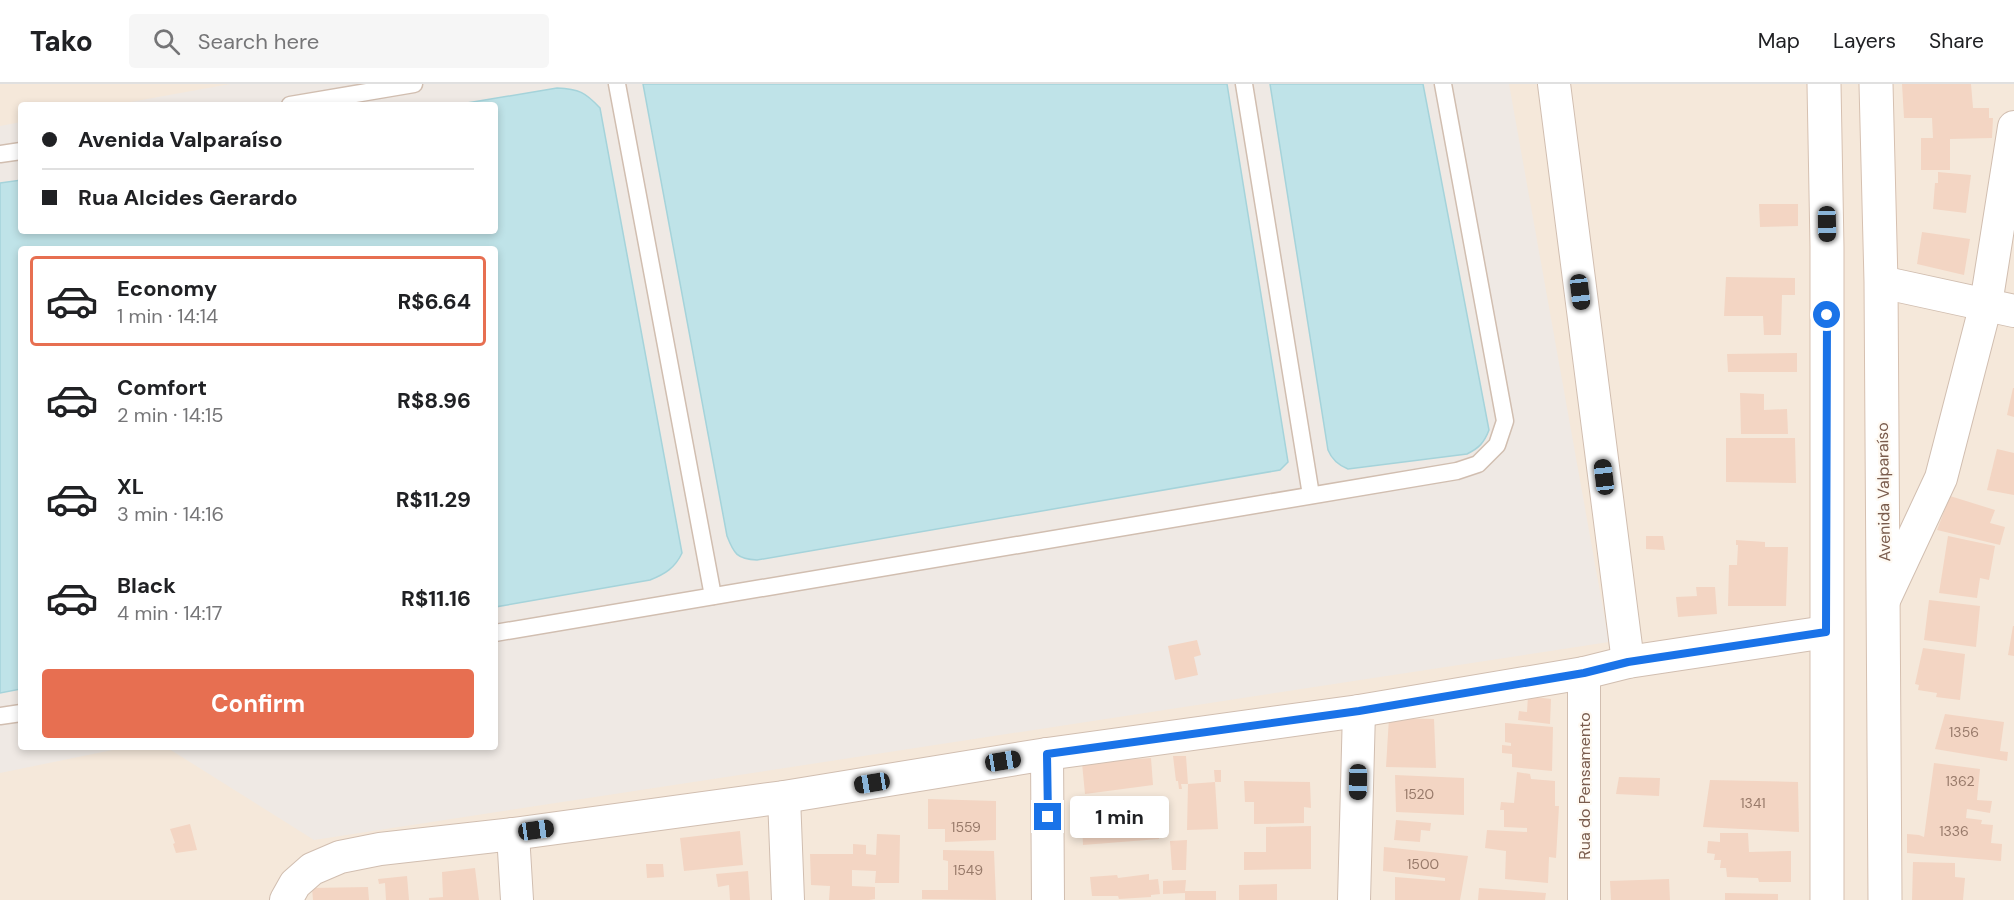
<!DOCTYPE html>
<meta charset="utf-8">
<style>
:root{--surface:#fff;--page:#f6f6f6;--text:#202124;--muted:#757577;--line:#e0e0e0;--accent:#e76f51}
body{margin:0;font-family:"DM Sans",sans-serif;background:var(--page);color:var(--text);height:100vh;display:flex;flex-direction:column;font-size:22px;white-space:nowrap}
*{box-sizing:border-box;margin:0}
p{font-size:20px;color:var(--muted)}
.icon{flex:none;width:33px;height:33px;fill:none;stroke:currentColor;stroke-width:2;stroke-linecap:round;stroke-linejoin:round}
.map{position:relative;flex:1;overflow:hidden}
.panel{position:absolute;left:18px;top:162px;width:480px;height:504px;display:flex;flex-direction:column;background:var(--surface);border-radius:6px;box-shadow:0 3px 9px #0003}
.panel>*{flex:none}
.hud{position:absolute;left:18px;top:18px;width:480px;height:132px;border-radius:6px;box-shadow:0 3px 9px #0003;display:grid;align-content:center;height:132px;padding:0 24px;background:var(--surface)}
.end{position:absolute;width:27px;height:27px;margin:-14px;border:8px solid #1a73e8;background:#fff;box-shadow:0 0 0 3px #fff}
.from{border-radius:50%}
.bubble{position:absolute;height:42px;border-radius:6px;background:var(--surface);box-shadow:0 3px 9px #0003;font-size:20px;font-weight:700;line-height:42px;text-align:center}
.car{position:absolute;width:18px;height:36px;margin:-18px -9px;border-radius:8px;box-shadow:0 0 4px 2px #0007;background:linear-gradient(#222 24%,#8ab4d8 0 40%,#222 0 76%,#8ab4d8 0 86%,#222 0)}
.hud b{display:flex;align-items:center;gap:21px;height:57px;font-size:22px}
.hud b+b{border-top:2px solid var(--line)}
.hud i{width:15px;height:15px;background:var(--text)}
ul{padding:10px 0 0;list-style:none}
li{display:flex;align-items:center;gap:18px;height:90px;margin:0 12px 9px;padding:0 12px;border:3px solid transparent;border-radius:6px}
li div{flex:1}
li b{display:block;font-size:22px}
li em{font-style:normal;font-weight:700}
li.current{border-color:var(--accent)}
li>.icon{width:54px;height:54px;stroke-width:1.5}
.button{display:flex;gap:12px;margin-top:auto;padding:12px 24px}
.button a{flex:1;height:69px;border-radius:6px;background:var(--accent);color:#fff;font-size:24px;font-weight:700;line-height:69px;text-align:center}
header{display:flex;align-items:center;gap:36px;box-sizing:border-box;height:84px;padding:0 30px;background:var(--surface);border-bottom:2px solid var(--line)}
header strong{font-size:28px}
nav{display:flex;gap:33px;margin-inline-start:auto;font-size:21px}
.search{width:420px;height:54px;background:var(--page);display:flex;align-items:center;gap:15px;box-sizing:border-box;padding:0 21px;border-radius:6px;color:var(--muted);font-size:22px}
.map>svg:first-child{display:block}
.residential{fill:#f5e8da;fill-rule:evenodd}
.industrial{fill:#efe9e4}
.water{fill:#bfe3e8;stroke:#a5d3da;stroke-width:1.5}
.building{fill:#f3d5c3}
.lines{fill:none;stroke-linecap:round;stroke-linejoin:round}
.lane-casing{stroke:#d1beb0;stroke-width:19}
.street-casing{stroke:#d1beb0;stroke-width:34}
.secondary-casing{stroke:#d6c0b0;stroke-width:35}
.lane{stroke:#fff;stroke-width:16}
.street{stroke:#fff;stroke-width:32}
.secondary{stroke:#fff;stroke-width:33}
.route{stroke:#1a73e8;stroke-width:8}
.labels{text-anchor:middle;stroke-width:4.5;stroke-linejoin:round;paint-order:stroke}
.number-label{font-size:14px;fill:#987a6a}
.street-label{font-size:16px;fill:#7a5c4d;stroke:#fffaf3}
</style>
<header>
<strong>Tako</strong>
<div class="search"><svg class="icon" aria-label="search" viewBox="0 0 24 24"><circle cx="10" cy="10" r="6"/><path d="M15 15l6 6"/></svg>Search here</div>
<nav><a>Map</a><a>Layers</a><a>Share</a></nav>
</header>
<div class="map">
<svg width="2014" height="816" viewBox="0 0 2014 816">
<rect width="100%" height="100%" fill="#fdf6ec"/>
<path class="residential" d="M0,0H2014V816H0ZM21,21H495V147H21ZM21,165H495V663H21Z"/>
<polygon class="industrial" points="230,0 1509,0 1609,558 314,756 166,663 495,663 495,165 21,165 21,663 127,663 0,689 0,42 21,38 21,147 495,147 495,21 114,21"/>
<g class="water">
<path d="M643,0H1227L1288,378L1280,386L757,476C737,475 734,470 727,452Z"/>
<path d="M1270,0H1423L1489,346C1484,359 1479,364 1467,370L1348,385C1338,381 1332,376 1328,366Z"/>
<path d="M557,4C579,5 585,8 600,24L682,469C675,484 665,490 650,496L495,523V165H21V605L0,609V99L21,96V147H495V21H455Z"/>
</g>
<g class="building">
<polygon points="1902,0 1971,0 1973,24 1989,24 1989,34 1993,34 1992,54 1950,55 1950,86 1921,86 1921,54 1933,54 1932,34 1904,34"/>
<polygon points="1938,88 1971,91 1966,129 1933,125 1935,99 1938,99"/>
<polygon points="1759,120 1798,120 1798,142 1760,143"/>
<polygon points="1922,148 1970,155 1964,191 1917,180"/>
<polygon points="1726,193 1795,194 1795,211 1782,211 1781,251 1764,251 1763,232 1724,232"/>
<polygon points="1797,269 1797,288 1728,288 1727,270"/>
<polygon points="2013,304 2014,304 2014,333 2007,331"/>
<polygon points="1740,309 1764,310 1764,326 1787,325 1788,350 1741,350"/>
<polygon points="1726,354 1795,354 1796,399 1726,398"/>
<polygon points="1997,365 2014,369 2014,411 1987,406"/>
<polygon points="1950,412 1995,426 1990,439 2005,443 2000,461 1937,446"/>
<polygon points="1646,452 1663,452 1665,466 1646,465"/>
<polygon points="1948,452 1995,462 1989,496 1980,494 1977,514 1939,509"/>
<polygon points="1736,456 1765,458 1765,463 1788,463 1786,522 1728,522 1729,481 1737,481 1738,461 1736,461"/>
<polygon points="1696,503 1715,503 1717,530 1678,533 1676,513 1697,512"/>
<polygon points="1929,516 1980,522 1976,563 1924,556"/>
<polygon points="2013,542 2014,542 2014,572 2008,571"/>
<polygon points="1197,556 1201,571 1194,573 1198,591 1175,596 1168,562"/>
<polygon points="1923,564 1965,570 1960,616 1936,613 1937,609 1918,606 1919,601 1915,600"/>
<polygon points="1528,612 1551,615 1550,640 1518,636 1519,627 1527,628"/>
<polygon points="1945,630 2004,638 2000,667 2008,668 2007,677 1935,665"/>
<polygon points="1389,634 1434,635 1436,684 1386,683"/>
<polygon points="1505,639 1553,643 1552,687 1512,683 1512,670 1502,669 1502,661 1511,662 1511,659 1505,658"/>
<polygon points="1173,672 1186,672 1188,700 1181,700 1182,705 1179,705 1178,697 1176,697"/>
<polygon points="1151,674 1153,701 1085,710 1082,679"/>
<polygon points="1934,679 1980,685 1977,716 1992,717 1990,729 1967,725 1966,734 1982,736 1981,740 1993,741 1991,759 2002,760 2001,777 1907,769 1907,750 1919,751 1924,753"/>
<polygon points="1214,686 1221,686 1221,698 1215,698 1218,745 1187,746 1188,700 1215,698"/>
<polygon points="1517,688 1530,690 1531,695 1555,697 1555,722 1559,722 1556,774 1549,773 1548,799 1505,795 1506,767 1485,764 1487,746 1527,748 1527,744 1504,743 1504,726 1500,726 1501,718 1514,719"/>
<polygon points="1395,691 1464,694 1464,731 1396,728"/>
<polygon points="1619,693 1660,694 1659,712 1616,710"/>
<polygon points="1710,696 1798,698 1799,748 1703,743"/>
<polygon points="1244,697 1310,698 1311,724 1304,723 1304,739 1254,740 1254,718 1245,718"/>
<polygon points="1137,712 1138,720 1131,720 1132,734 1156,732 1159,755 1083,761 1082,738 1100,737 1099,714"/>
<polygon points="928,715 996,717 996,756 945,758 945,745 928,745"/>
<polygon points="1396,736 1431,739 1430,747 1421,746 1420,758 1394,756"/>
<polygon points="190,740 197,766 176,769 173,760 175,759 170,745"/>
<polygon points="1311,742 1311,785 1244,786 1244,768 1266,768 1266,743"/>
<polygon points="740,747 743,781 684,787 680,754"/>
<polygon points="1720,749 1748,749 1749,768 1791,767 1791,798 1759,798 1758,794 1727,793 1726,784 1720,784 1721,776 1714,776 1715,770 1707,769 1708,757 1720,758"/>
<polygon points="877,750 900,751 899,799 875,799 876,787 852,786 852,802 875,803 875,815 869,816 829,816 830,802 811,801 810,770 853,770 853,760 866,761 866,770 876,771"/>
<polygon points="1187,756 1186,786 1172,786 1170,757"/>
<polygon points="1384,763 1468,772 1460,816 1395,816 1395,793 1445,797 1445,794 1383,787"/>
<polygon points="943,766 994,767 996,816 922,815 922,806 948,806 948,777 943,776"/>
<polygon points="1913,778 1955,779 1955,793 1965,794 1963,816 1912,816"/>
<polygon points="646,780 663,780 664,793 647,794"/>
<polygon points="475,784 479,816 429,816 429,814 443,813 442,788"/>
<polygon points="748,787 750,816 730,816 729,801 718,803 716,790"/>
<polygon points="1149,790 1149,796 1158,795 1160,810 1151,811 1151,813 1119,815 1118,812 1092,812 1090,793 1117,791 1118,794"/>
<polygon points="407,792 409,816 386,816 385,799 379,800 378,795"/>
<polygon points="1669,795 1670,816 1611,816 1610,797"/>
<polygon points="1186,796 1185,807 1216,807 1216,816 1185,816 1185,809 1163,810 1163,797"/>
<polygon points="1277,800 1277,816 1239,816 1239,801"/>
<polygon points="368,803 369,816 313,816 312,804"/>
<polygon points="1479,804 1546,809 1545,816 1478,816"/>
<polygon points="1725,809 1778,810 1778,816 1725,816"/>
</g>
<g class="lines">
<g class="lane-casing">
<g id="lane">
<polyline points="617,0 713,512"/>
<polyline points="1244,0 1311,411"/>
<polyline points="290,21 414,0"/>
<polyline points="0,70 21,67"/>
<polyline points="495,549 1457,387 1478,380 1497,361 1505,337 1443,0"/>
<polyline points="0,632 21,629"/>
</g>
</g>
<g class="street-casing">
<g id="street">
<polyline points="1554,0 1628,578"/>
<polyline points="1881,198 2014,227"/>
<polyline points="1884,516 1941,394 1986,220 2014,43"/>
<polyline points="1584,589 1584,816"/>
<polyline points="1047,670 1048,816"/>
<polyline points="784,713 788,816"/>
<polyline points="513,750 517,816"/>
<polyline points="286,816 295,800 312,785 340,773 380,765 513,750 784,713 1047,670 1359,627 1584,589 1628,578 1826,548"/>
<polyline points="1354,816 1359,627"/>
</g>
</g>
<g class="secondary-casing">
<g id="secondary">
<polyline points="1824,0 1827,163 1827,816"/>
<polyline points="1876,0 1881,198 1885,816"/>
</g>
</g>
<use href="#lane" class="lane"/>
<use href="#street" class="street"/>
<use href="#secondary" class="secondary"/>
</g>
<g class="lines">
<polyline class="route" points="1048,733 1047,670 1359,627 1584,589 1628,578 1826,548 1827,231"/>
</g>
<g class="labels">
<g class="number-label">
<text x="1964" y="653">1356</text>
<text x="1960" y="702">1362</text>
<text x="1419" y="715">1520</text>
<text x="1753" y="724">1341</text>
<text x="966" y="748">1559</text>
<text x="1954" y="752">1336</text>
<text x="1423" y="785">1500</text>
<text x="968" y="791">1549</text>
</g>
<g class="street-label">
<text transform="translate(1883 408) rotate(-91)" y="6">Avenida Valparaíso</text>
<text transform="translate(1584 702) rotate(-90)" y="6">Rua do Pensamento</text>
</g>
</g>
</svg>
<i class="end from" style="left:1827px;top:231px"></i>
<i class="end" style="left:1048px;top:733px"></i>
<div class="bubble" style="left:1070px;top:712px;width:99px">1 min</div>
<i class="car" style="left:1827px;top:140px;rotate:179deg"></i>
<i class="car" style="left:1580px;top:208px;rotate:173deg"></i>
<i class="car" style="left:1604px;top:393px;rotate:353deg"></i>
<i class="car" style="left:1003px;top:677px;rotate:81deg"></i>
<i class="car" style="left:1358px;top:698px;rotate:181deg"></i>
<i class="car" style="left:872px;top:699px;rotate:261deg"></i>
<i class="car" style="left:536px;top:746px;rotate:82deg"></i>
<div class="hud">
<b><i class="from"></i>Avenida Valparaíso</b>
<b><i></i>Rua Alcides Gerardo</b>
</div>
<section class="panel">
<ul>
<li class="current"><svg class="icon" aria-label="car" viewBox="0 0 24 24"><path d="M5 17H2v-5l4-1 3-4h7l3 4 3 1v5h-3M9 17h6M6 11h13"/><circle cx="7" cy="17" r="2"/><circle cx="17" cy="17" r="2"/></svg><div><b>Economy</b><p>1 min · 14:14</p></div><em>R$6.64</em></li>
<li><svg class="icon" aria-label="car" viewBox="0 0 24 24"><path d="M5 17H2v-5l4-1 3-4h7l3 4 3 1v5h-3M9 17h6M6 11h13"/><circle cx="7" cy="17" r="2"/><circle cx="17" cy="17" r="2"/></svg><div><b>Comfort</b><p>2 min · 14:15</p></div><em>R$8.96</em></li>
<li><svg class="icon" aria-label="car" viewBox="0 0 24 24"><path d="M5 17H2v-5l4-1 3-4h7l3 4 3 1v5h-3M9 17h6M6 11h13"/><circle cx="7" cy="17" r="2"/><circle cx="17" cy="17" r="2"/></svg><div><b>XL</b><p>3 min · 14:16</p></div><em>R$11.29</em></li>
<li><svg class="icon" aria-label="car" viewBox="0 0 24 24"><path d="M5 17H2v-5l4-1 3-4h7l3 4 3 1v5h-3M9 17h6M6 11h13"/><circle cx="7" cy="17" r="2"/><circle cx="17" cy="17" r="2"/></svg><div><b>Black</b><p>4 min · 14:17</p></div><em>R$11.16</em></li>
</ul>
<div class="button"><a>Confirm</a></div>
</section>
</div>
